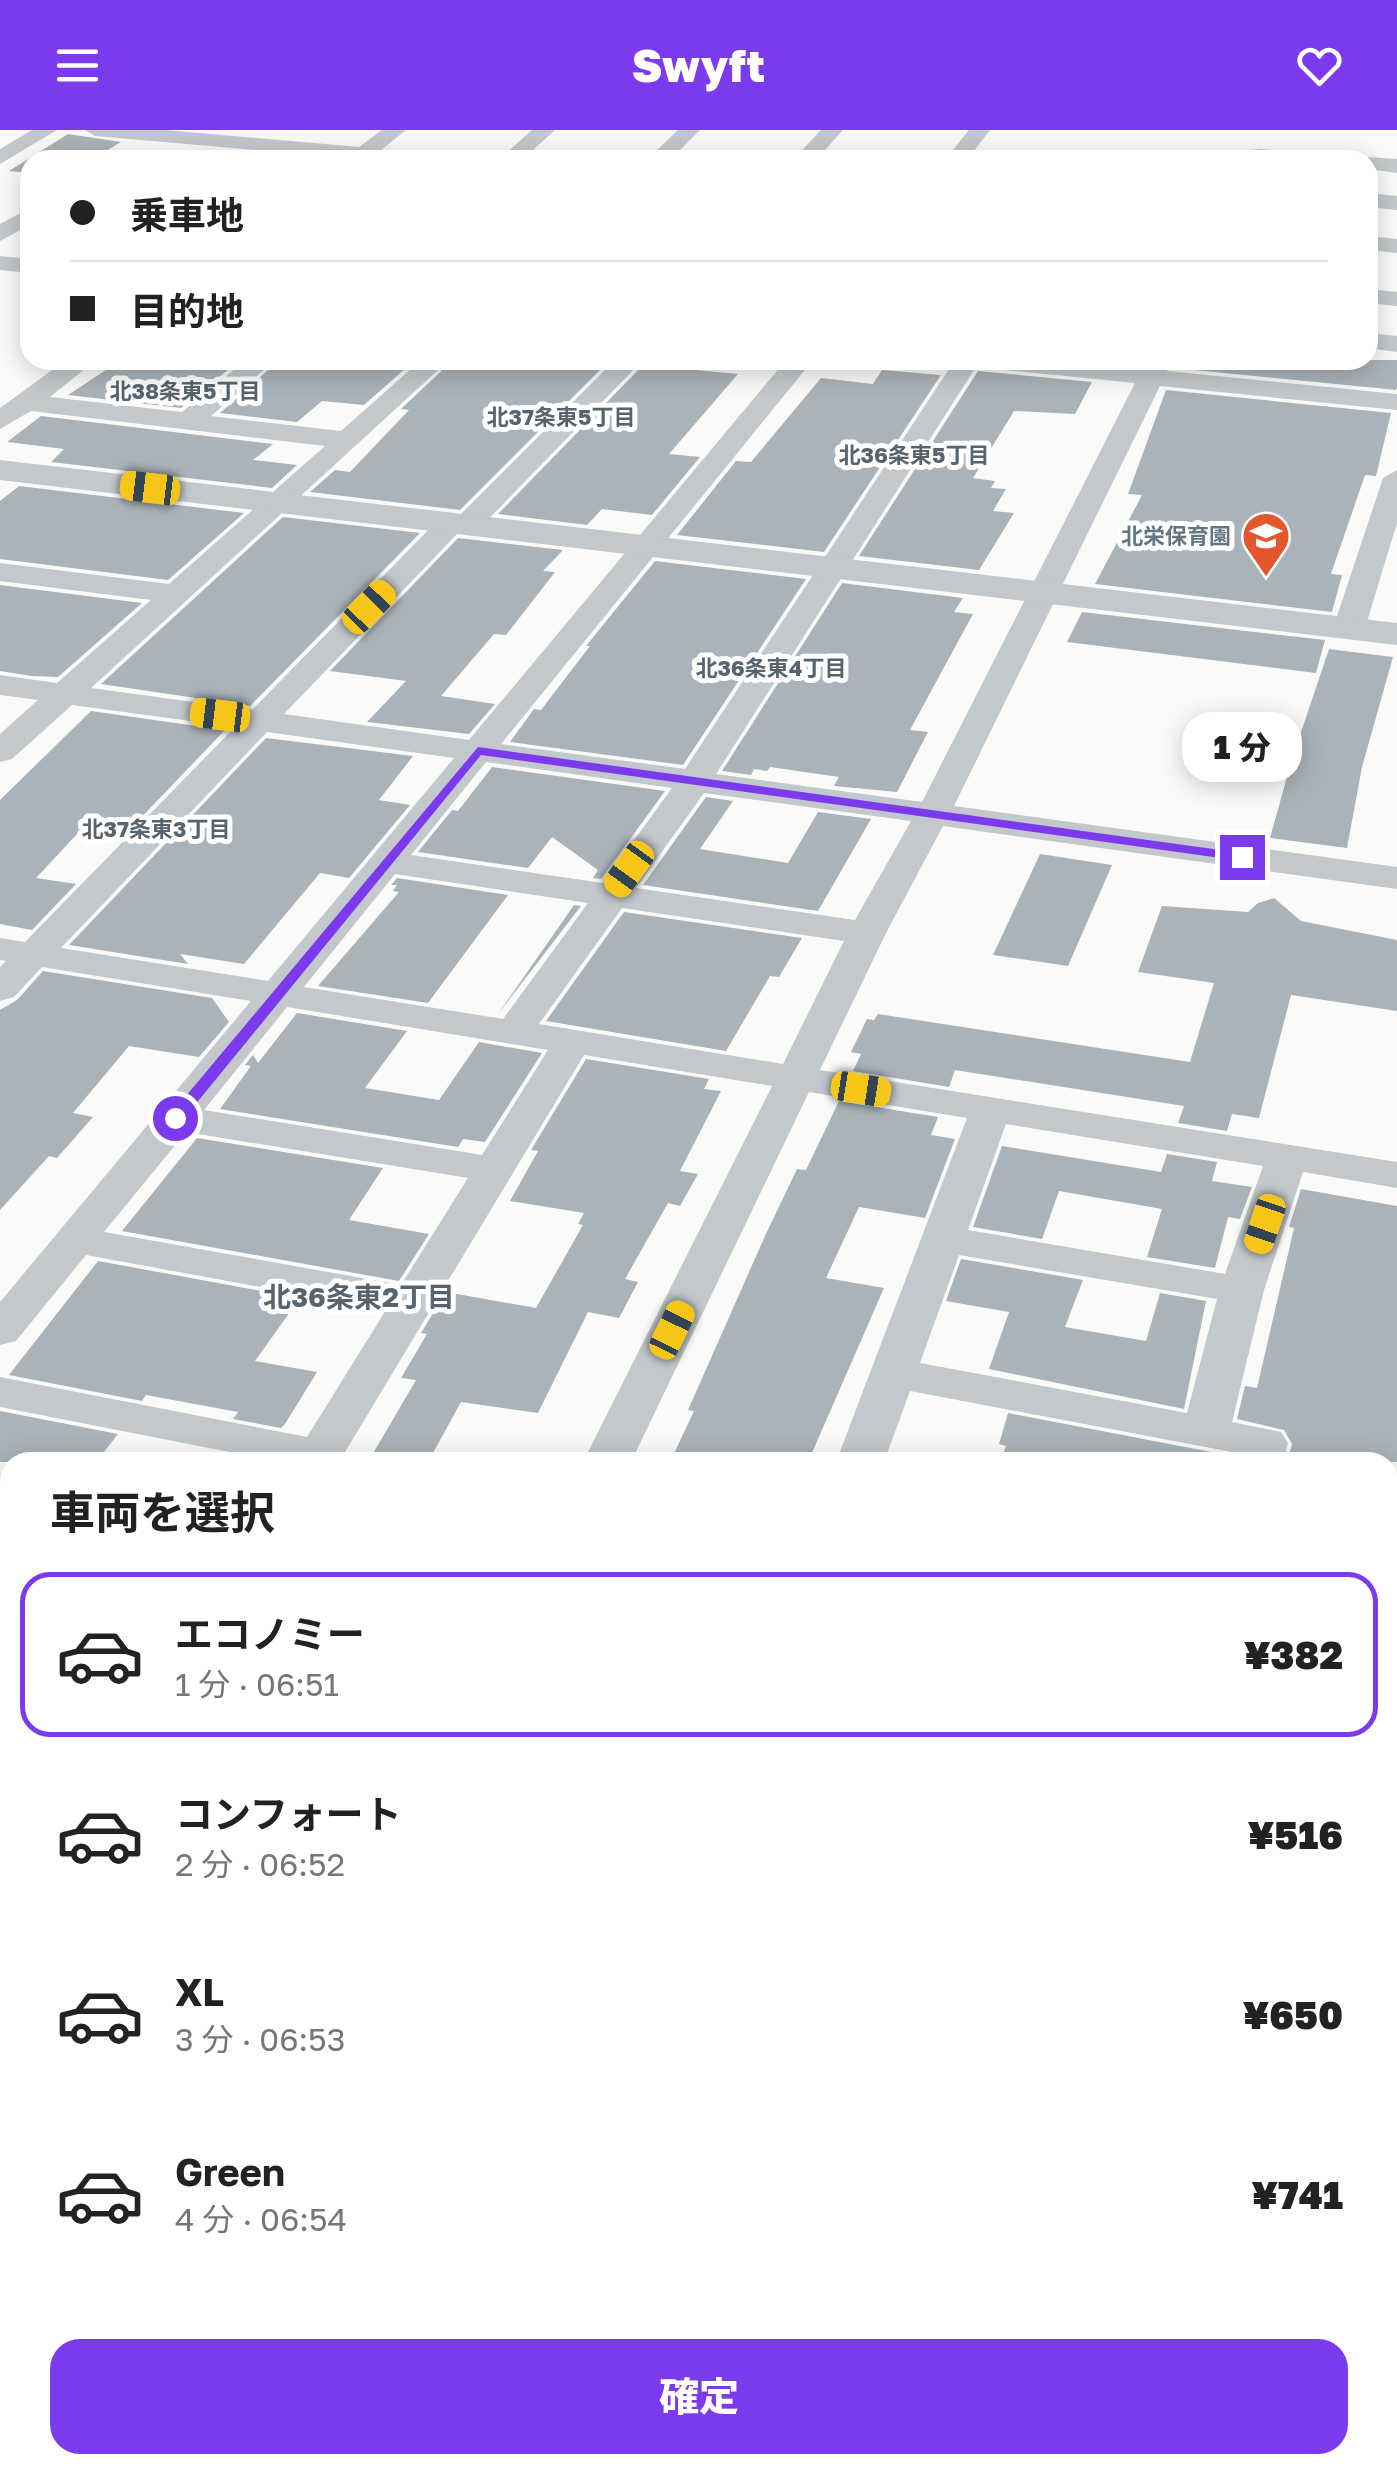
<!DOCTYPE html>
<html lang="ja">
<meta charset="utf-8">
<style>
:root{--surface:#fff;--page:#f2f2f2;--text:#222;--muted:#767676;--line:#e0e0e0;--accent:#7c3aed}
body{margin:0;font-family:"Golos Text","Noto Sans JP",sans-serif;background:var(--page);color:var(--text);height:100vh;display:flex;flex-direction:column;font-size:38px;white-space:nowrap}
*{box-sizing:border-box;margin:0}
p{font-size:32px;color:var(--muted)}
.icon{flex:none;width:55px;height:55px;fill:none;stroke:currentColor;stroke-width:2;stroke-linecap:round;stroke-linejoin:round}
.map{position:relative;flex:1;overflow:hidden}
.side{position:absolute;left:0px;top:1322px;width:1398px;height:1022px;display:flex;flex-direction:column;background:var(--surface);border-radius:30px 30px 0 0;box-shadow:0 5px 25px #0003}
.side>*{flex:none}
.top-card{position:absolute;left:20px;top:20px;width:1358px;height:220px;border-radius:30px;box-shadow:0 5px 25px #0003;display:grid;align-content:center;height:220px;padding:0 50px;background:var(--surface)}
.end{position:absolute;width:45px;height:45px;margin:-22px;border:12px solid #7c3aed;background:#fff;box-shadow:0 0 0 5px #fff}
.from{border-radius:50%}
.bubble{position:absolute;height:70px;border-radius:30px;background:var(--surface);box-shadow:0 5px 25px #0003;font-size:32px;font-weight:800;line-height:70px;text-align:center}
.car{position:absolute;width:30px;height:60px;margin:-30px -15px;border-radius:12px;box-shadow:0 0 8px 2px #0007;background:linear-gradient(#f5c518 24%,#345 0 40%,#f5c518 0 76%,#345 0 86%,#f5c518 0)}
.top-card b{display:flex;align-items:center;gap:35px;height:95px;font-size:38px}
.top-card b+b{border-top:2px solid var(--line)}
.top-card i{width:25px;height:25px;background:var(--text)}
ul{padding:0;list-style:none}
li{display:flex;align-items:center;gap:30px;height:165px;margin:0 20px 15px;padding:0 30px;border:5px solid transparent;border-radius:30px}
li div{flex:1}
li b{display:block;font-size:38px}
li em{font-style:normal;font-weight:800}
li.selected{border-color:var(--accent)}
li>.icon{width:90px;height:90px;stroke-width:1.5}
h2{padding:0 50px;font-size:45px;line-height:120px}
.primary-button{display:flex;gap:20px;margin-top:auto;padding:20px 50px}
.primary-button a{flex:1;height:115px;border-radius:30px;background:var(--accent);color:#fff;font-size:40px;font-weight:800;line-height:115px;text-align:center}
header{display:flex;justify-content:space-between;align-items:center;height:130px;padding:0 50px;background:var(--accent);color:#fff;font-size:45px;font-weight:800}
.map>svg:first-child{display:block}
.building{fill:#aab3b9}
.lines{fill:none;stroke-linecap:round;stroke-linejoin:round}
.minor{fill:#c3c8cc;fill-rule:evenodd}
.tertiary{fill:#c3c8cc;fill-rule:evenodd}
.route{fill:#7c3aed}
.labels{text-anchor:middle;stroke-width:10;stroke-linejoin:round;paint-order:stroke}
.far-neighbourhood-label{font-size:22px;font-weight:bold;fill:#57646e;stroke:#fff}
.far-poi-label{font-size:22px;font-weight:bold;fill:#657683;stroke:#fff;text-anchor:end}
.neighbourhood-label{font-size:28px;font-weight:bold;fill:#57646e;stroke:#fff}
</style>
<header><svg class="icon" aria-label="menu" viewBox="0 0 24 24"><path d="M4 6h16M4 12h16M4 18h16"/></svg>Swyft<svg class="icon" aria-label="heart" viewBox="0 0 24 24"><path d="M12 20l-8-8c-3-5 5-10 8-4 3-6 11-1 8 4z"/></svg></header>
<div class="map">
<svg width="1397" height="2343" viewBox="0 0 1397 2343">
<rect width="100%" height="100%" fill="#fafaf8"/>
<g class="building">
<polygon points="68,4 121,12 91,30 30,30 30,43 9,41"/>
<polygon points="121,230 240,230 181,278 68,265"/>
<polygon points="279,230 415,230 364,275 322,271 297,292 220,283"/>
<polygon points="453,230 608,232 460,380 310,362 335,340 350,342 409,280 401,279"/>
<polygon points="1177,230 1397,230 1397,257 1396,260 1174,238"/>
<polygon points="643,235 738,244 669,324 700,327 652,385 602,379 587,395 498,384"/>
<polygon points="882,240 941,245 824,422 677,405 736,331 751,332 821,248 873,254"/>
<polygon points="978,241 1092,252 1075,284 1014,281 973,348 995,351 991,358 1006,359 993,381 1014,383 979,440 859,426"/>
<polygon points="1166,260 1391,283 1376,346 1365,345 1331,444 1342,445 1332,482 1095,454 1142,365 1128,364"/>
<polygon points="41,286 273,314 253,330 297,335 272,358 51,332 64,319 7,312"/>
<polygon points="19,356 244,383 168,450 0,429 0,371"/>
<polygon points="283,387 420,403 250,576 101,554"/>
<polygon points="458,408 563,420 543,441 555,442 506,505 494,504 441,566 495,574 469,604 367,592 406,551 330,541"/>
<polygon points="655,431 806,449 683,635 510,612 534,579 541,580 590,516 586,516"/>
<polygon points="842,453 963,468 954,482 973,484 910,600 928,602 897,662 834,656 839,647 770,637 767,641 754,639 751,645 722,641"/>
<polygon points="0,455 142,473 58,547 31,546 0,541"/>
<polygon points="1082,482 1325,510 1316,543 1067,512"/>
<polygon points="1329,519 1393,527 1362,637 1347,718 1270,708 1292,629"/>
<polygon points="91,581 225,600 133,696 91,689 36,748 76,754 32,800 0,794 0,670"/>
<polygon points="266,608 413,626 379,670 410,675 349,748 320,743 244,834 180,824 188,834 69,815"/>
<polygon points="492,637 665,661 601,749 593,748 598,740 552,707 528,738 418,722 452,680 458,681"/>
<polygon points="706,667 733,671 700,719 788,733 818,682 871,689 818,781 643,755"/>
<polygon points="1040,724 1112,735 1068,836 993,825"/>
<polygon points="397,748 508,765 428,873 318,856 399,762 393,761 397,755 391,755"/>
<polygon points="1274,768 1301,791 1397,810 1397,881 1291,865 1259,988 1232,984 1227,1001 1178,993 1184,976 955,940 949,957 853,941 861,924 851,922 867,889 874,890 878,884 1190,932 1214,853 1138,842 1162,776 1248,782 1258,773"/>
<polygon points="574,775 581,776 498,884"/>
<polygon points="624,782 802,808 779,847 770,846 726,921 546,891"/>
<polygon points="43,841 212,868 229,892 199,927 129,916 73,983 93,987 57,1028 49,1026 0,1080 0,880 17,870"/>
<polygon points="297,883 407,901 365,958 439,970 479,912 542,923 485,1012 463,1009 458,1017 220,979 251,936 245,935 253,925 258,933"/>
<polygon points="586,929 709,949 704,959 721,961 680,1041 698,1044 680,1076 668,1073 625,1149 638,1152 619,1188 588,1182 538,1283 461,1272 428,1332 368,1332 416,1250 401,1248 427,1204 421,1203 446,1162 536,1178 583,1095 578,1094 584,1083 510,1071 538,1021 531,1020"/>
<polygon points="839,971 938,987 931,1005 955,1009 925,1088 859,1077 826,1148 884,1158 808,1332 670,1332 694,1281 688,1280 765,1106 797,1039 806,1040"/>
<polygon points="197,1008 383,1038 349,1090 429,1104 399,1151 122,1101"/>
<polygon points="1002,1016 1161,1042 1167,1024 1217,1032 1212,1051 1252,1057 1240,1089 1228,1087 1215,1138 1147,1127 1162,1079 1059,1061 1042,1109 973,1097"/>
<polygon points="1301,1059 1397,1076 1397,1332 1287,1332 1292,1314 1284,1300 1237,1289 1245,1256 1257,1258 1294,1098 1289,1097"/>
<polygon points="961,1129 1083,1150 1065,1197 1146,1211 1160,1163 1206,1171 1184,1279 989,1239 1009,1182 946,1171"/>
<polygon points="98,1131 300,1168 255,1231 317,1242 285,1294 281,1298 233,1289 238,1282 146,1265 142,1271 9,1245"/>
<polygon points="0,1281 118,1304 96,1332 0,1332"/>
<polygon points="1008,1283 1232,1326 1232,1332 1000,1332 1006,1316 999,1314"/>
</g>
<g class="lines">
<g class="minor">
<polygon points="32,0 57,0 0,34 0,19"/>
<polygon points="85,0 166,0 359,17 382,0 406,0 369,30 95,6"/>
<polygon points="532,0 555,0 522,30 498,30"/>
<polygon points="678,0 700,0 670,30 647,30"/>
<polygon points="821,0 843,0 816,30 793,30"/>
<polygon points="969,0 990,0 967,30 945,30"/>
<polygon points="1260,19 1324,24 1335,30 1252,30 1249,25 1252,20"/>
<polygon points="1368,27 1397,29 1397,43 1368,39 1368,30 1359,30"/>
<polygon points="1368,63 1397,66 1397,80 1368,77"/>
<polygon points="30,78 30,95 0,111 0,94"/>
<polygon points="1368,106 1397,109 1397,123 1368,120"/>
<polygon points="0,126 30,129 30,143 0,140"/>
<polygon points="1368,159 1397,162 1397,176 1368,173"/>
<polygon points="1368,203 1397,206 1397,222 1368,218"/>
<path d="M66,230H96L50,267L182,282L246,230H275L211,286L341,301L421,230H449L91,558L252,580L441,387L459,386L615,230H643L477,401L459,402L284,584L469,610L786,230H813L501,614L685,639L955,230H1057L1143,239L1147,230H1173L1167,241L1397,264V280L1160,256L954,676L1397,737V759L943,696L886,803L820,940L1397,1032V1058L1303,1042L1264,1160L1232,1292L1281,1302L1288,1313L1283,1332H1235L1237,1323L910,1261L884,1332H836L967,988L809,962L631,1332H583L772,956L584,925L339,1332H280L0,1277V1247L307,1307L386,1180L86,1125L16,1211L0,1215V1172L251,871L42,837L14,867L0,871V837L6,831L0,830V808L25,812L235,597L72,575L12,629L0,632V604L38,570L0,565V545L57,553L151,470L0,451V433L169,454L325,316L31,281L0,299V278ZM976,237L1135,253L922,672L716,644ZM267,602L454,628L268,851L61,818ZM486,632L672,658L603,753L411,725ZM704,663L911,691L855,790L636,758ZM395,744L588,773L503,889L304,857ZM622,778L844,811L783,934L539,894ZM287,877L548,920L482,1025L204,980ZM1006,994L1263,1036L1225,1144L968,1100ZM186,1002L468,1048L401,1155L104,1102ZM959,1125L1217,1169L1187,1283L920,1233Z"/>
<polygon points="1397,340 1397,393 1365,498 1360,505 1338,505 1333,498 1383,348"/>
<polygon points="0,1457 10,1459 10,1495 0,1493"/>
<polygon points="1388,1490 1397,1491 1397,1527 1388,1526"/>
<polygon points="1388,1765 1397,1767 1397,1811 1388,1809"/>
<polygon points="10,1805 10,1864 0,1867 0,1808"/>
<polygon points="94,2335 162,2335 160,2343 90,2343"/>
</g>
<polygon class="tertiary" points="0,330 1397,493 1397,515 0,350"/>
</g>
<polygon class="route" points="478,617 1242,723 1249,727 1242,731 481,625 181,992 170,992 170,985"/>
<defs>
<g id="school-pin" transform="scale(2.5)"><path d="M0 17L-7.5 6A9.5 9.5 0 1 1 7.5 6Z" fill="#e4572e" stroke="#fff"/><path d="M0-5L7-2L0 1L-7-2ZM-4 1L0 2.5L4 1V4Q0 6-4 4Z" fill="#fff"/></g>
</defs>
<g fill-rule="evenodd">
<use href="#school-pin" x="1266" y="406"/>
</g>
<g class="labels">
<g class="far-neighbourhood-label">
<text x="185" y="269">北38条東5丁目</text>
<text x="561" y="295">北37条東5丁目</text>
<text x="914" y="333">北36条東5丁目</text>
<text x="771" y="546">北36条東4丁目</text>
<text x="156" y="707">北37条東3丁目</text>
</g>
<g class="far-poi-label">
<text x="1231" y="414">北栄保育園</text>
</g>
<g class="neighbourhood-label">
<text x="359" y="1177">北36条東2丁目</text>
</g>
</g>
</svg>
<i class="end from" style="left:175px;top:988px"></i>
<i class="end" style="left:1242px;top:727px"></i>
<div class="bubble" style="left:1182px;top:582px;width:120px">1 分</div>
<i class="car" style="left:150px;top:358px;rotate:277deg"></i>
<i class="car" style="left:369px;top:477px;rotate:44deg"></i>
<i class="car" style="left:220px;top:585px;rotate:277deg"></i>
<i class="car" style="left:629px;top:739px;rotate:216deg"></i>
<i class="car" style="left:861px;top:959px;rotate:99deg"></i>
<i class="car" style="left:1265px;top:1094px;rotate:199deg"></i>
<i class="car" style="left:672px;top:1200px;rotate:26deg"></i>
<div class="top-card">
<b><i class="from"></i>乗車地</b>
<b><i></i>目的地</b>
</div>
<section class="side">
<h2>車両を選択</h2>
<ul>
<li class="selected"><svg class="icon" aria-label="car" viewBox="0 0 24 24"><path d="M5 17H2v-5l4-1 3-4h7l3 4 3 1v5h-3M9 17h6M6 11h13"/><circle cx="7" cy="17" r="2"/><circle cx="17" cy="17" r="2"/></svg><div><b>エコノミー</b><p>1 分 · 06:51</p></div><em>¥382</em></li>
<li><svg class="icon" aria-label="car" viewBox="0 0 24 24"><path d="M5 17H2v-5l4-1 3-4h7l3 4 3 1v5h-3M9 17h6M6 11h13"/><circle cx="7" cy="17" r="2"/><circle cx="17" cy="17" r="2"/></svg><div><b>コンフォート</b><p>2 分 · 06:52</p></div><em>¥516</em></li>
<li><svg class="icon" aria-label="car" viewBox="0 0 24 24"><path d="M5 17H2v-5l4-1 3-4h7l3 4 3 1v5h-3M9 17h6M6 11h13"/><circle cx="7" cy="17" r="2"/><circle cx="17" cy="17" r="2"/></svg><div><b>XL</b><p>3 分 · 06:53</p></div><em>¥650</em></li>
<li><svg class="icon" aria-label="car" viewBox="0 0 24 24"><path d="M5 17H2v-5l4-1 3-4h7l3 4 3 1v5h-3M9 17h6M6 11h13"/><circle cx="7" cy="17" r="2"/><circle cx="17" cy="17" r="2"/></svg><div><b>Green</b><p>4 分 · 06:54</p></div><em>¥741</em></li>
</ul>
<div class="primary-button"><a>確定</a></div>
</section>
</div>
